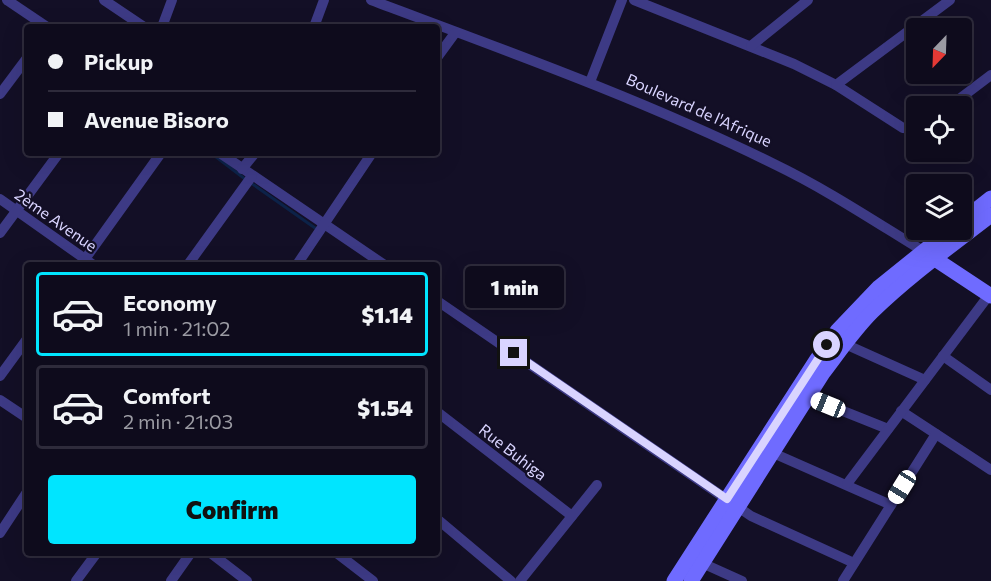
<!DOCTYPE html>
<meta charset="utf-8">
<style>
:root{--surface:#0e0b1c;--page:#1c1929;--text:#f1f3f6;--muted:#9b9ba3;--line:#2e2b3b;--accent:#00e5ff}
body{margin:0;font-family:Commissioner,sans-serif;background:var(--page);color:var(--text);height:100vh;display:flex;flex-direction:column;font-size:22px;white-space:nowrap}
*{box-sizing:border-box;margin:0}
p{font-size:20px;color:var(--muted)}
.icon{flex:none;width:33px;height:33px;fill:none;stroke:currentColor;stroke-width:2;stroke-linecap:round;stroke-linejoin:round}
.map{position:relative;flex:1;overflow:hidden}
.sheet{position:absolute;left:24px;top:262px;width:416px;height:294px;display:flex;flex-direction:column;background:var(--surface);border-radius:6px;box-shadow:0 6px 24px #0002,0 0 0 2px var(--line)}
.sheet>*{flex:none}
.hud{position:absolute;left:24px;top:24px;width:416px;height:132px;border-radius:6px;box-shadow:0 6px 24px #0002,0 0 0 2px var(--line);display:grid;align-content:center;height:132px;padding:0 24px;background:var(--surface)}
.needle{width:39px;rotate:203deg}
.tools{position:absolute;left:906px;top:18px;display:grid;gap:12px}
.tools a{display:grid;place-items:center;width:66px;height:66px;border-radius:6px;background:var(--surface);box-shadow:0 6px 24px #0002,0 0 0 2px var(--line);font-size:30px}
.end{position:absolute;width:27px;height:27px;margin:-14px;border:8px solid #d9d4ff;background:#111;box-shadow:0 0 0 3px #111}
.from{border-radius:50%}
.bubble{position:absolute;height:42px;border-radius:6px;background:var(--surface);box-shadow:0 6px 24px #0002,0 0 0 2px var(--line);font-size:20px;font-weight:800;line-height:42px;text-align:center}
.car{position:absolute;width:18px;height:36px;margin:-18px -9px;border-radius:8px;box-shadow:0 0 4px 2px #0007;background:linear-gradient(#fff 24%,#345 0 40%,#fff 0 76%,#345 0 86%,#fff 0)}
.hud b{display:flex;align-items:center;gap:21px;height:57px;font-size:22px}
.hud b+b{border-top:2px solid var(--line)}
.hud i{width:15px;height:15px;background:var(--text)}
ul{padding:10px 0 0;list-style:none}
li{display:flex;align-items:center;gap:18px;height:84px;margin:0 12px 9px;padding:0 12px;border:3px solid var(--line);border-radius:6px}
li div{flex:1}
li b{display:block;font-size:22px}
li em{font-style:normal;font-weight:800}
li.active{border-color:var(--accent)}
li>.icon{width:54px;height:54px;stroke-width:1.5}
.button{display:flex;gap:12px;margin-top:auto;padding:12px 24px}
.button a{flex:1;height:69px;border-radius:6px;background:var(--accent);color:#111;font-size:24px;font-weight:800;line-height:69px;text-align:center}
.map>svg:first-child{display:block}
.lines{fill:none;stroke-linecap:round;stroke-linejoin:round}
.stream{stroke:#0c2248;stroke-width:3}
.street{stroke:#3d3a85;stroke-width:10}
.secondary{stroke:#6f6bff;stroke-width:15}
.route{stroke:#d9d4ff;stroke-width:8}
.labels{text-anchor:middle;stroke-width:4.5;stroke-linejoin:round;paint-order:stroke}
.street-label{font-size:16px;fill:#d9d4ff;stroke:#130f26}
</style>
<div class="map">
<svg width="991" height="581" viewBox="0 0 991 581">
<rect width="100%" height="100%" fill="#130f26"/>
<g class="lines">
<g class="stream">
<polyline points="211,153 245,179"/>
<polyline points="251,183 315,228"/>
</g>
<g class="street">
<polyline points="7,0 47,27"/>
<polyline points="104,0 144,27"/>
<path d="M371,0C507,51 644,100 774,164C826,189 874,221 923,251"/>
<polyline points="634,0 794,64 836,85 903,128 916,129"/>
<polyline points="162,27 172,0"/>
<polyline points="314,27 324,0"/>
<polyline points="751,46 808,0"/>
<polyline points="436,59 455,33"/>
<polyline points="590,82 622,0"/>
<polyline points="836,85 950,0"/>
<polyline points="0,94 27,58"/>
<polyline points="950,106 991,75"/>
<polyline points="220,153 386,266"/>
<polyline points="242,169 255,153"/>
<polyline points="0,199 95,266"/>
<polyline points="0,233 59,153"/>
<polyline points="80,266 161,153"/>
<polyline points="187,266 252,176"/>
<polyline points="296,266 372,153"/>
<polyline points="436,300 751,516 854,563"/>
<polyline points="845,344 925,380"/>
<polyline points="943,356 991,390"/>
<polyline points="0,376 27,339"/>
<polyline points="808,397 888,429"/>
<polyline points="0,400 27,418"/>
<polyline points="436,411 572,516"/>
<polyline points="901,411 991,470"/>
<polyline points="773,453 891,505"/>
<polyline points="847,484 989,295"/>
<polyline points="436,518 511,581"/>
<polyline points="0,533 27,492"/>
<polyline points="212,554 247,581"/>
<polyline points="338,554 373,581"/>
<polyline points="702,563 742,581"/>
<polyline points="76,581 96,554"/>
<polyline points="171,581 190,554"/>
<polyline points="520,581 597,485"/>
<polyline points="843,581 936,434"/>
</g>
<g class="secondary">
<polyline points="962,221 991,198"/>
<polyline points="929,255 991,296"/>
<polyline points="674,581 817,359 837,331 879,287 950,230"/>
<path d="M691,581L823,373C839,352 854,330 872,312C909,276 951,246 991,215"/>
</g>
</g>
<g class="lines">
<polyline class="route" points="514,353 727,499 827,345"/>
</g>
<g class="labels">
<g class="street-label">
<text transform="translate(699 110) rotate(24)" y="6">Boulevard de l'Afrique</text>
<text transform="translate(56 220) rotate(35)" y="6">2ème Avenue</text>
<text transform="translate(513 452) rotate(38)" y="6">Rue Buhiga</text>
</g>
</g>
</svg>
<div class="tools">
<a><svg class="needle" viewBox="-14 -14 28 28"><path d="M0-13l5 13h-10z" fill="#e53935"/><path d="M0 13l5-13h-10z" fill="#9b9ba3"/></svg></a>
<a><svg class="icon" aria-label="locate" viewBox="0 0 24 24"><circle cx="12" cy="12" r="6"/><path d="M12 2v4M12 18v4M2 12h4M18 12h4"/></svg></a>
<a><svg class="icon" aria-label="layers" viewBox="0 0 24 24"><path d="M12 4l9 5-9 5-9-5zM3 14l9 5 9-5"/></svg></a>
</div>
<i class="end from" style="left:827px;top:345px"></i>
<i class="end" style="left:514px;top:353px"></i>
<div class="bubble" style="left:465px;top:266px;width:99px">1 min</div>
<i class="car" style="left:828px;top:405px;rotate:292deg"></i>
<i class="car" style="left:902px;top:487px;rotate:212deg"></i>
<div class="hud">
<b><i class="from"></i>Pickup</b>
<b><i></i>Avenue Bisoro</b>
</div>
<section class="sheet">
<ul>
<li class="active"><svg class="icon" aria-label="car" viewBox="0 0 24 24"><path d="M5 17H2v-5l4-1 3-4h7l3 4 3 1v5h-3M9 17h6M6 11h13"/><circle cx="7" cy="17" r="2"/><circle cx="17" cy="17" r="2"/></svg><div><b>Economy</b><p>1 min · 21:02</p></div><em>$1.14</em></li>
<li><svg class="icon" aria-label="car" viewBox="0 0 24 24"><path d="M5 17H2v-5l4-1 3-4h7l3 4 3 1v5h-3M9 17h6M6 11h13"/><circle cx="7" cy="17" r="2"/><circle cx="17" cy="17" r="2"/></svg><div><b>Comfort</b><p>2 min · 21:03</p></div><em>$1.54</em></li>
</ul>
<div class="button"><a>Confirm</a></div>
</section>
</div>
